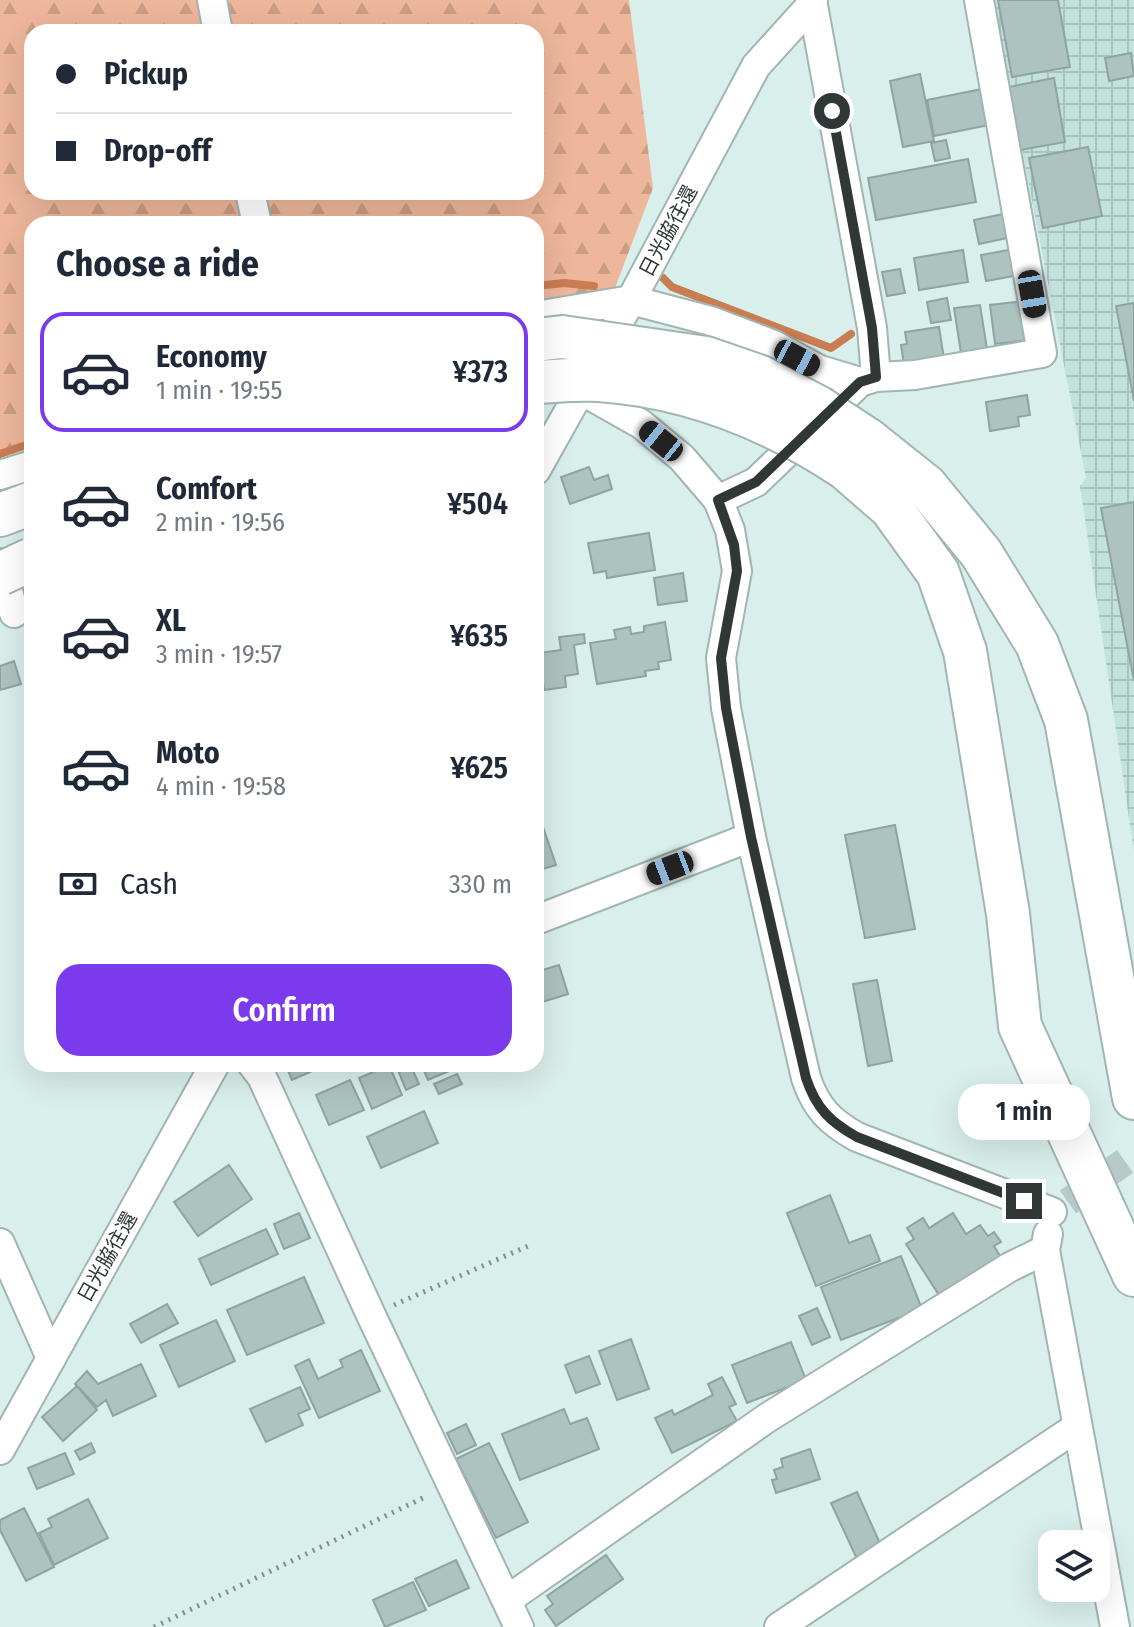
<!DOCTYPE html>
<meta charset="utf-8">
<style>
:root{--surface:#fff;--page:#f6f6f7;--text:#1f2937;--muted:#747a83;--line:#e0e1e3;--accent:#7c3aed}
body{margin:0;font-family:"Fira Sans Condensed","Noto Sans JP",sans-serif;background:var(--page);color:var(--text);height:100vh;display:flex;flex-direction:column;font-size:30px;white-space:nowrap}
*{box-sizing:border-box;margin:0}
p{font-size:26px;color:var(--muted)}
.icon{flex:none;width:44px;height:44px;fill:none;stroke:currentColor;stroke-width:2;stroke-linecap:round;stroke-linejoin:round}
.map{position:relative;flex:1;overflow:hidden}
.side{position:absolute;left:24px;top:216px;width:520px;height:856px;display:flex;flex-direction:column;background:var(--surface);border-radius:24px;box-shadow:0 8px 32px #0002}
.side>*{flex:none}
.guide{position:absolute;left:24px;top:24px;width:520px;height:176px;border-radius:24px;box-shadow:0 8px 32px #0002;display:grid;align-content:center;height:176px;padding:0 32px;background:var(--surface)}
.buttons{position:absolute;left:1038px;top:1530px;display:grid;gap:16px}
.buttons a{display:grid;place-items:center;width:72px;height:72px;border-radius:16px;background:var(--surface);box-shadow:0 8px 32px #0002;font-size:40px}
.end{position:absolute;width:36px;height:36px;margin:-18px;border:10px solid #303837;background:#fff;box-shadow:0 0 0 4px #fff}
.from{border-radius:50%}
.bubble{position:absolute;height:56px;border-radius:24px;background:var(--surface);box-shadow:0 8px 32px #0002;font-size:26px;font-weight:600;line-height:56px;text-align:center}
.car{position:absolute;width:24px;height:48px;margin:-24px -12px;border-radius:10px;box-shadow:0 0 6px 2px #0007;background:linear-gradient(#222 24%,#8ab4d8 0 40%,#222 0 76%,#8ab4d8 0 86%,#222 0)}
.guide b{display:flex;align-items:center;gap:28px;height:76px;font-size:30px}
.guide b+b{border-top:2px solid var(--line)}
.guide i{width:20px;height:20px;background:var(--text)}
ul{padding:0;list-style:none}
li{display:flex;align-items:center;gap:24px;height:120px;margin:0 16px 12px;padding:0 16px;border:4px solid transparent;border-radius:24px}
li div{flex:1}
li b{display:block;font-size:30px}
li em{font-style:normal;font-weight:600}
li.active{border-color:var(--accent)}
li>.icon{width:72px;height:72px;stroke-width:1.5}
h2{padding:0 32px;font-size:36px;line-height:96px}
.pay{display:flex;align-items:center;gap:20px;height:88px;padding:0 32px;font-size:30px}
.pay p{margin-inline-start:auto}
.cta{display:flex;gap:16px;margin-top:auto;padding:16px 32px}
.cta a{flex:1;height:92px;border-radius:24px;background:var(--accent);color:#fff;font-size:32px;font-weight:600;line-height:92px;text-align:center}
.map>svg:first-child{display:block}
.industrial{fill:url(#industrial-grid)}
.forest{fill:url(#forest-firs);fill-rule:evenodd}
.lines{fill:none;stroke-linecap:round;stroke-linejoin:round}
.stream{stroke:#ca7c52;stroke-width:8}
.building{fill:#adc3bf;stroke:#8fa4a0;stroke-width:2}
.minor-tunnel{stroke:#b7cac7;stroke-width:28;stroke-dasharray:28 14;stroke-linecap:butt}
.minor-casing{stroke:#a1b5b2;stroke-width:32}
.highway-casing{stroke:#a1b5b2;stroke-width:46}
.path{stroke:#7f8e8b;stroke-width:5;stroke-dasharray:2 6;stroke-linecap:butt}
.minor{stroke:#fff;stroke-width:28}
.highway{stroke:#fff;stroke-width:42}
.highway-bridge-casing{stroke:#a1b5b2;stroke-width:46;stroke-linecap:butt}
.highway-bridge{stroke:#fff;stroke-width:42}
.route{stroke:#303837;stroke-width:10}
.labels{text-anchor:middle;stroke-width:8;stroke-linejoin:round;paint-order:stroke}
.street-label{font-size:20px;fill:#303837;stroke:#fff}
</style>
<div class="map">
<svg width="1134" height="1627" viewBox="0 0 1134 1627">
<defs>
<pattern id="industrial-grid" width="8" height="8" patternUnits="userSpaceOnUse" patternTransform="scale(2)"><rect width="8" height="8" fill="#c4e2dd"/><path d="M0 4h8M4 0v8" fill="none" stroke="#a9c3be"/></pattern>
<pattern id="forest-firs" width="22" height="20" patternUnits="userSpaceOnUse" patternTransform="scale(2)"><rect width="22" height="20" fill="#eeb69a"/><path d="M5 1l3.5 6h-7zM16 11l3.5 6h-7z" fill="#cc9d85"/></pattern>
</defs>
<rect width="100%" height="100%" fill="#d9efeb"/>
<polygon class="industrial" points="993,0 1134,0 1134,852 1080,486 1086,478"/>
<path class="forest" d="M0,0H629L653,188L610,301L536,302V224H32V445L0,456ZM32,32H536V192H32Z"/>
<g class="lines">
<g class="stream">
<polyline points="663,278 672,287 831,348 851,334"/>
<polyline points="536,286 564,283 594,286"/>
<polyline points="0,454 32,443"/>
</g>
</g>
<g class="building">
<polygon points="998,0 1058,0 1070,67 1012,77"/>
<polygon points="1131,53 1134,76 1109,81 1105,58"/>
<polygon points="920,74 934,141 903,147 890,81"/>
<polygon points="1054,78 1065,142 1020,150 1009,87"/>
<polygon points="982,89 989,125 934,136 927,100"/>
<polygon points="946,140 950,158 935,161 931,143"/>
<polygon points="1088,147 1102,216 1043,228 1029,158"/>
<polygon points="968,159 976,202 876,220 868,178"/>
<polygon points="1008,213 1012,237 979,244 974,220"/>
<polygon points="1014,249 1019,275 986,281 981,255"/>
<polygon points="963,250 968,282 919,290 914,258"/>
<polygon points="900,269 905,293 887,296 882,272"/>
<polygon points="947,298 951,320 931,323 927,302"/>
<polygon points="1024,301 1030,340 995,344 990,305"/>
<polygon points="1134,303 1134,401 1116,306"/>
<polygon points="980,305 987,349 961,353 954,308"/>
<polygon points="939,327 944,359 904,365 901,345 907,344 905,332"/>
<polygon points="1027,395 1030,415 1018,417 1019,426 990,431 986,402"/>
<polygon points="589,467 594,480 608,475 612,489 570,504 561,477"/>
<polygon points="1134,502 1134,681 1101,508"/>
<polygon points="649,533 655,570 607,578 606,571 594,573 588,543"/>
<polygon points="683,573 687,601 658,605 654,578"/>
<polygon points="665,622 671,660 658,662 659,669 645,671 646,676 597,684 590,643 616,639 614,630 630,627 631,634 644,632 644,626"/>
<polygon points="584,634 585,643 574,645 578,674 565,676 566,687 544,690 539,653 561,650 559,637"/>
<polygon points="14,661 21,684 0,690 0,666"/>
<polygon points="541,821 556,865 536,871 536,822"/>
<polygon points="895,825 915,929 865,938 845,835"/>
<polygon points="559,965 568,994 536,1004 536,972"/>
<polygon points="877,980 892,1061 868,1066 853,984"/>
<polygon points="285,1064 328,1064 292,1080"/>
<polygon points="407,1064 410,1064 419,1084 406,1090 397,1068"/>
<polygon points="421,1064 466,1064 428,1080"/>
<polygon points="389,1065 402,1095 372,1109 359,1078"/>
<polygon points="457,1074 462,1084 439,1094 434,1084"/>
<polygon points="350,1080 364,1110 329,1125 316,1095"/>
<polygon points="424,1111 438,1143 381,1168 367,1137"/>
<polygon points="229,1165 252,1199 198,1236 174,1202"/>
<polygon points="830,1195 849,1243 870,1235 880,1261 816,1286 787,1213"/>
<polygon points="299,1213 310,1238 284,1249 274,1224"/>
<polygon points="953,1213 966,1234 980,1225 988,1236 994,1232 1001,1242 994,1246 1000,1256 939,1295 906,1244 914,1239 907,1228 923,1218 929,1228"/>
<polygon points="266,1229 278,1254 211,1285 199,1259"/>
<polygon points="901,1256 922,1309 841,1340 821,1287"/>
<polygon points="304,1277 324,1323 247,1355 227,1310"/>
<polygon points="167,1304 178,1323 141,1343 130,1324"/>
<polygon points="817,1308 830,1337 812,1345 799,1316"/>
<polygon points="216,1320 235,1361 179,1387 160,1345"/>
<polygon points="631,1339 649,1389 617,1400 599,1351"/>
<polygon points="791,1342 806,1380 747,1403 732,1365"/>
<polygon points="361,1350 380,1391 319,1418 295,1366 309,1359 318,1379 343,1367 340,1360"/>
<polygon points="589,1356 600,1384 576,1393 565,1365"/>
<polygon points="141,1364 156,1396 113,1416 106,1400 97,1407 75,1384 87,1371 98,1384"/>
<polygon points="722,1377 736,1404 729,1407 737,1421 672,1453 655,1418 672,1410 674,1415 713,1395 708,1384"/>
<polygon points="77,1386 97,1410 63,1441 42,1417"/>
<polygon points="300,1387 310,1409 298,1414 303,1425 266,1442 250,1409"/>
<polygon points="564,1409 570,1424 587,1418 599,1449 520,1480 502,1434"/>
<polygon points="466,1424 476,1445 457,1454 447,1433"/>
<polygon points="91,1443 95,1452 80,1460 75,1451"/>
<polygon points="489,1443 528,1522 496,1538 456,1459"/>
<polygon points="810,1449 820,1479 776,1493 772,1480 777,1479 774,1470 783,1467 781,1459"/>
<polygon points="65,1453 74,1474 37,1489 28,1468"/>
<polygon points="857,1492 882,1548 857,1559 831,1503"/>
<polygon points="88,1499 108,1538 54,1565 39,1533 52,1527 48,1519"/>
<polygon points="24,1508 54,1567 26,1581 0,1530 0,1520"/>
<polygon points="606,1555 623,1579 556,1626 545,1610 553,1604 547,1596"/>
<polygon points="456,1560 469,1588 429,1606 415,1579"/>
<polygon points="413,1582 426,1610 385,1627 373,1600"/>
</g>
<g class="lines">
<polyline class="minor-tunnel" points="1068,1202 1134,1155"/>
<g class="minor-casing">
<g id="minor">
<polyline points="212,0 218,32"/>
<polyline points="250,192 257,224"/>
<polyline points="536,316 631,300 711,321 774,345 820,370 860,382"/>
<polyline points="876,377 915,375 1042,353 979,0"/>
<path d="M579,389L641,424L682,458L718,500L730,530L737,571L721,658L726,708L751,837L806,1078C816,1108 830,1122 857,1137L1052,1212"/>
<polyline points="536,470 631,300 756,66 813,3"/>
<polyline points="0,475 32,465"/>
<polyline points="718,500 756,482 860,382 876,377 872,328 812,0"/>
<polyline points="0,563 14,613"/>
<polyline points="536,920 751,837"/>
<polyline points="252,1064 262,1077 371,1315 519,1627"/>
<polyline points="1048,1234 1045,1250 1115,1627"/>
<polyline points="0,1243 51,1358"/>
<polyline points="0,1450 215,1064"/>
<polyline points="507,1600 767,1418 1010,1267 1045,1250"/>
<polyline points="779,1627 1077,1427"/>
</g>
</g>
<g class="highway-casing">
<g id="highway">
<polyline points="867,439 926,486 981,553 1037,644 1066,720 1134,1098"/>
<polyline points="845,468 891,508 938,573 965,651 1008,914 1020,1026 1134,1275"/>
<polyline points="0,515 32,503"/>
</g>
</g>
<g class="path">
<polyline points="394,1305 528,1246"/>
<polyline points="154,1627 427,1496"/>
</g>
<use href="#minor" class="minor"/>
<use href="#highway" class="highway"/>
<g class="highway-bridge-casing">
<g id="highway-bridge">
<polyline points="536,340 562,337 706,358 761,377 818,407 867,439"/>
<path d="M536,382C556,381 577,379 598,380C688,386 771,419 845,468"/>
<polyline points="0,574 32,559"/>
</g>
</g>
<use href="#highway-bridge" class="highway-bridge"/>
</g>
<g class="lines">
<path class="route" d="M832,111L872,328L876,377L860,382L756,482L718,500L734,545L737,571L721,658L726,708L751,837L806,1078C816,1108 830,1122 857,1137L1024,1201"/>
</g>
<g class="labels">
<g class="street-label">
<text transform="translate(668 231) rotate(-62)" y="7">日光脇往還</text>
<text transform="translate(107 1257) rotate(-61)" y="7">日光脇往還</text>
</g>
</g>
</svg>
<div class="buttons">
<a><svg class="icon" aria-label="layers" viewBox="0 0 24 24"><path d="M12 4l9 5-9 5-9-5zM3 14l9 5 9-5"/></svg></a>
</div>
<i class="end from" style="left:832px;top:111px"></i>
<i class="end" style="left:1024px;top:1201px"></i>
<div class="bubble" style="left:958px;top:1084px;width:132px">1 min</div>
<i class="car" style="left:1032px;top:294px;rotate:170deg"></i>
<i class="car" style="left:797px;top:358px;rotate:118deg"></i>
<i class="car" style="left:661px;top:441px;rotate:309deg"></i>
<i class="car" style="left:670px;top:868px;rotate:249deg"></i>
<div class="guide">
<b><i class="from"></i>Pickup</b>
<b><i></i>Drop-off</b>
</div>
<section class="side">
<h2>Choose a ride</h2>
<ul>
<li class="active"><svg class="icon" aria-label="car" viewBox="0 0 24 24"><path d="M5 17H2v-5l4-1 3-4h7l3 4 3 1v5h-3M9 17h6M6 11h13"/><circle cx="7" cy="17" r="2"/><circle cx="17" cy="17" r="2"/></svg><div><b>Economy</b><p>1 min · 19:55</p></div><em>¥373</em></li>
<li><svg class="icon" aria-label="car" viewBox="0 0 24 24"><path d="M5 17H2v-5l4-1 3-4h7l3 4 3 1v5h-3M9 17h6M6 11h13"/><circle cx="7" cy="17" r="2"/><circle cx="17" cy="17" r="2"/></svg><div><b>Comfort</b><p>2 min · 19:56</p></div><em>¥504</em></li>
<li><svg class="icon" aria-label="car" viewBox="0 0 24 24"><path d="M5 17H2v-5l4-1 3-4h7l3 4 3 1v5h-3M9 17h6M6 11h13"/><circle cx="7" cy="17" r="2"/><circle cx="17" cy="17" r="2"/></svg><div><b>XL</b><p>3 min · 19:57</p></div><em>¥635</em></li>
<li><svg class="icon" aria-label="car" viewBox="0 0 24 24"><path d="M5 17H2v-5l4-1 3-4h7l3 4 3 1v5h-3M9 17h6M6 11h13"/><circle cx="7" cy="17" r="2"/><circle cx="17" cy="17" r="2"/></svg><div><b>Moto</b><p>4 min · 19:58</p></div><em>¥625</em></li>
</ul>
<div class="pay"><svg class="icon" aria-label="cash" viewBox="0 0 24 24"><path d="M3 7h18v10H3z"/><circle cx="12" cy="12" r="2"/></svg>Cash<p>330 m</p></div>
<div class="cta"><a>Confirm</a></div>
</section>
</div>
